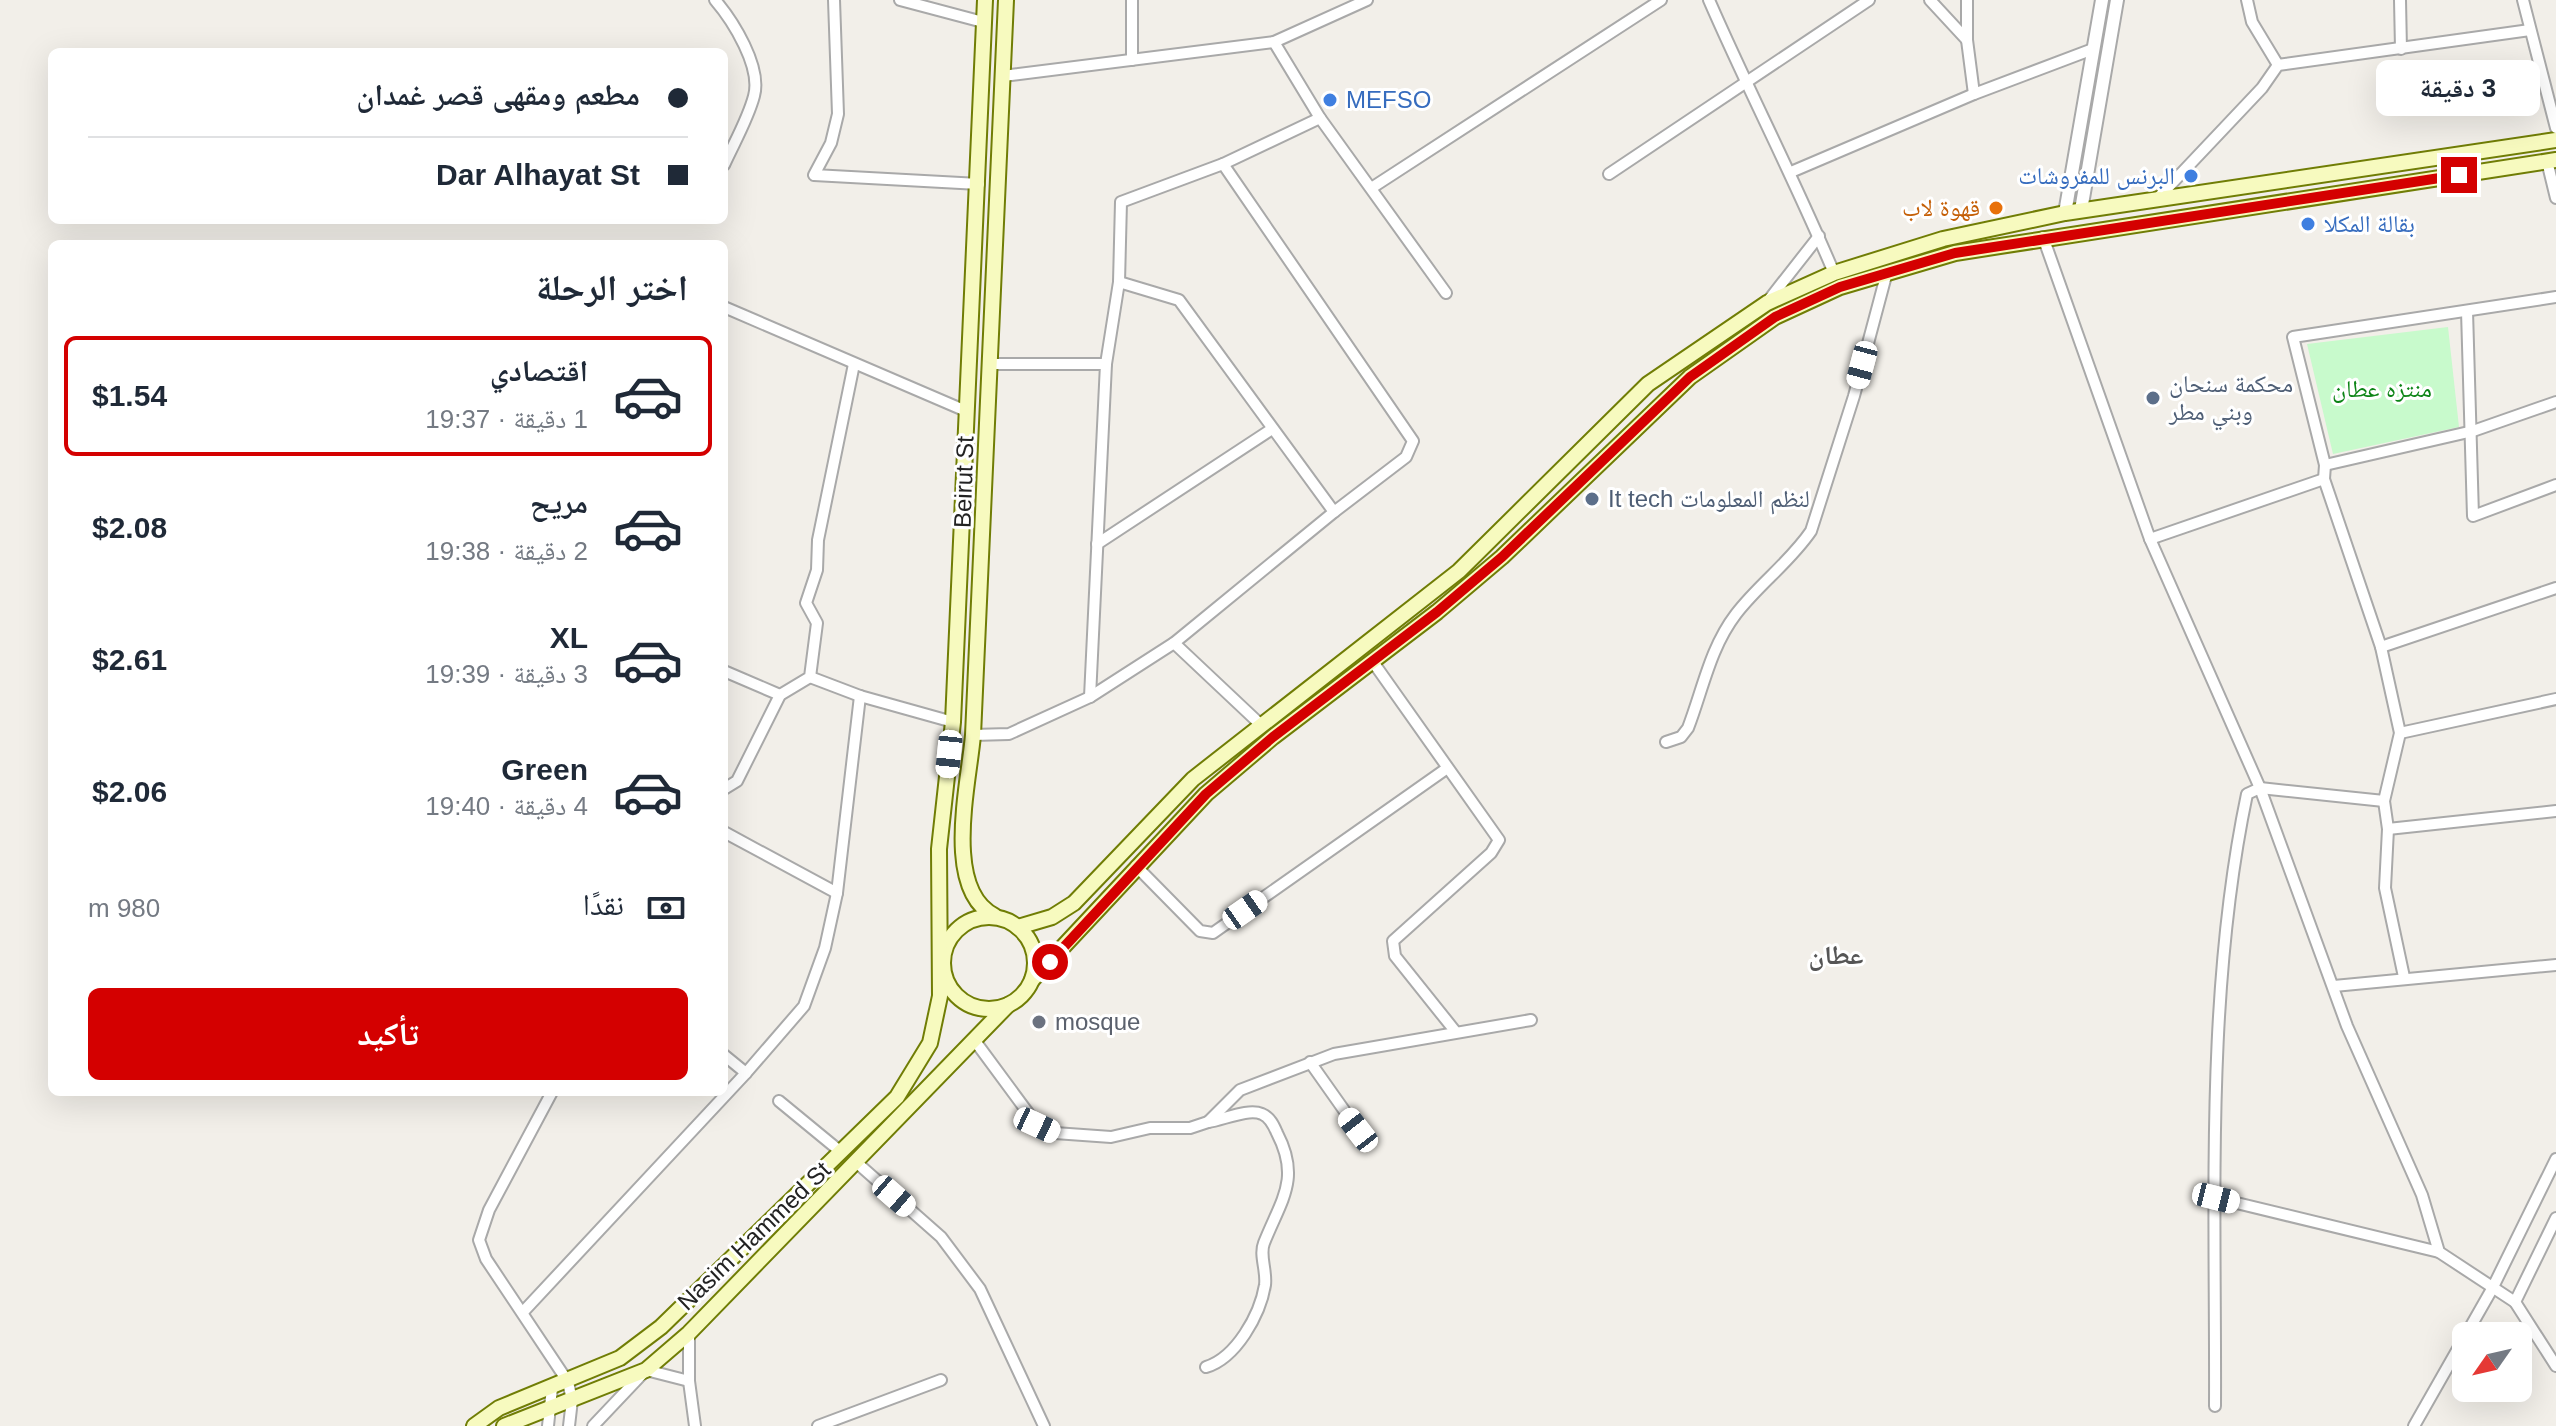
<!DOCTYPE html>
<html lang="ar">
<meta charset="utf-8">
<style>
:root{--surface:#fff;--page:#f6f6f7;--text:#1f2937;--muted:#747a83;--line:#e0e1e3;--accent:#d40000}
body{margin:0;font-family:Helvetica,"Noto Naskh Arabic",sans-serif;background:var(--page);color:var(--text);direction:rtl;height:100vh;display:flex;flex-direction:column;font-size:30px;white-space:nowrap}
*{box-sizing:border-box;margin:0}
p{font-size:26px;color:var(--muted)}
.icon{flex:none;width:44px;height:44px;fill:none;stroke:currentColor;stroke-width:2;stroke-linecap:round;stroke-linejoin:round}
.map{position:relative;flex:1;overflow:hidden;direction:ltr}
.sheet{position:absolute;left:48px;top:240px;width:680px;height:856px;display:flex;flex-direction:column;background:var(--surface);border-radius:12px;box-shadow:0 8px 32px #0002;direction:rtl}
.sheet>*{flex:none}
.banner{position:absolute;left:48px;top:48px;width:680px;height:176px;border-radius:12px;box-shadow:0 8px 32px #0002;direction:rtl;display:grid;align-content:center;height:176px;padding:0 40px;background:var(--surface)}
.needle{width:52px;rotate:236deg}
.tools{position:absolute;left:2452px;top:1322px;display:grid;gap:16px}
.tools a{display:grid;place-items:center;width:80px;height:80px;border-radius:12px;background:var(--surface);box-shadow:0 8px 32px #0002;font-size:40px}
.end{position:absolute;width:36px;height:36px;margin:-18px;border:10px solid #d40000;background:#fff;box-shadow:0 0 0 4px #fff}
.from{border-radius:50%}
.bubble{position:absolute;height:56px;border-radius:12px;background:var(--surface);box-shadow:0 8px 32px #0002;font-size:26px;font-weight:700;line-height:56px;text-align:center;direction:rtl}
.car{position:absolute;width:24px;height:48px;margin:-24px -12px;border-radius:10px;box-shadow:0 0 6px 2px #0007;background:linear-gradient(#fff 24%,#345 0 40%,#fff 0 76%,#345 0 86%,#fff 0)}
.banner b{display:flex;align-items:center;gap:28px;height:76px;font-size:30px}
.banner b+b{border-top:2px solid var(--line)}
.banner i{width:20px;height:20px;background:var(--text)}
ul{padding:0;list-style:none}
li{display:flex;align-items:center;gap:24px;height:120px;margin:0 16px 12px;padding:0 24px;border:4px solid transparent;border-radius:12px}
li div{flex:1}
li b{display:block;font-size:30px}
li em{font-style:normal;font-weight:700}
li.current{border-color:var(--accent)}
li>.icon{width:72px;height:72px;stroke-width:1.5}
h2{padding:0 40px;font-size:36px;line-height:96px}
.pay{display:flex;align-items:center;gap:20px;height:88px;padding:0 40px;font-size:30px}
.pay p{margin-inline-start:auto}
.cta{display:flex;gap:16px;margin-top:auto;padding:16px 40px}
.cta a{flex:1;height:92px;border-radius:12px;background:var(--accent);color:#fff;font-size:32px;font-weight:700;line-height:92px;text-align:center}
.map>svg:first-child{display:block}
.park{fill:#c8facc}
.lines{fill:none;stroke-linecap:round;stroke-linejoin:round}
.minor-casing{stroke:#a9a9a9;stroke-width:14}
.tertiary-casing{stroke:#a9a9a9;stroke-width:16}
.secondary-casing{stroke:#707d05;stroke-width:18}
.minor{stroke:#fff;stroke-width:10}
.tertiary{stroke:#fff;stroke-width:12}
.secondary{stroke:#f7fabf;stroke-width:14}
.route{stroke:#d40000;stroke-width:10}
.shop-dot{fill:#3f7fe0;stroke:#fff;stroke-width:3}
.food-dot{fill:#e8710a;stroke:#fff;stroke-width:3}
.service-dot{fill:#5c6f8a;stroke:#fff;stroke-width:3}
.worship-dot{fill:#6b7280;stroke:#fff;stroke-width:3}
.labels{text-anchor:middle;stroke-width:6;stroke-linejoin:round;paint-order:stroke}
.shop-label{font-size:24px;fill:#366cbe;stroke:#fff;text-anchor:start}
.food-label{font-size:24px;fill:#c56008;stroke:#fff;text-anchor:end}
.service-label{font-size:24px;fill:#4e5e75;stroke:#fff;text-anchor:start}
.park-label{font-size:24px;fill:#0c8416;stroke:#fff}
.street-label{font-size:24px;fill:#222;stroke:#fff}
.worship-label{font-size:24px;fill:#5b616d;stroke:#fff;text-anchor:start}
.neighbourhood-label{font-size:26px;font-weight:bold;fill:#555;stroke:#fff}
</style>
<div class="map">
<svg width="2556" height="1426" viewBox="0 0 2556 1426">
<rect width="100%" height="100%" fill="#f2efe9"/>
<polygon class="park" points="2448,327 2459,427 2333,454 2307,344"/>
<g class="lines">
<g class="minor-casing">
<g id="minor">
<path d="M715,0C733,21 762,67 754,96C748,119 734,143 724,165"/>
<polyline points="834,0 838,114 831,143 814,175 979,184"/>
<polyline points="900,0 983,22"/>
<path d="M1709,0C1749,92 1795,180 1834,273"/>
<polyline points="1930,0 1967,40"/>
<polyline points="1967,0 1967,40 1974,94"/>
<polyline points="2247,0 2252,22 2278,65"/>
<polyline points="2400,0 2401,49"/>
<polyline points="2523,0 2556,128"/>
<polyline points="1274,42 1320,118 1446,293"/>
<polyline points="1132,60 1132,0"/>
<polyline points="1003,76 1274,42 1367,0"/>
<polyline points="2547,161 2556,198"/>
<polyline points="1223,164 1413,441 1406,457 1334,512"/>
<polyline points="1791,172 1974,94 2093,49"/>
<polyline points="1609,174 1869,0"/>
<polyline points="1373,187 1661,0"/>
<polyline points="2158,198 2262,88 2278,65 2530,30"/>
<polyline points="2043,237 2150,539 2260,788 2347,1026 2422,1195 2439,1252 2515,1302 2556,1366"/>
<polyline points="1768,301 1819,236"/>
<polyline points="724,307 966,411"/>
<polyline points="2467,311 2473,516 2556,485"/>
<polyline points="990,364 1106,364"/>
<polyline points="2325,465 2473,431 2556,402"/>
<polyline points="2150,539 2324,479"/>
<polyline points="1097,544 1272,429"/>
<polyline points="1174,643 1260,724"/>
<polyline points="2381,647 2556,588"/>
<polyline points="1373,662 1499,840 1491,853 1393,941 1395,956 1455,1031"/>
<polyline points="724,671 780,695"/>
<polyline points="810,677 860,696 953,722"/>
<polyline points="1090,697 1106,364 1119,282 1121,202 1223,164 1320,118"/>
<polyline points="2400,733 2556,699"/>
<polyline points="973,735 1009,734 1090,697 1174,643 1334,512 1179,300 1119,282"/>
<path d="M1666,742L1681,737L1688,728C1703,689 1710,648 1736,614C1759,584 1790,562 1811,531L1854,396L1887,272"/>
<polyline points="724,789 737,781 780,695 810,677 817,623 806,603 817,570 818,540 854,364"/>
<polyline points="2388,829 2556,811"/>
<polyline points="724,832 837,893"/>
<polyline points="1136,866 1200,931 1213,933 1446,769"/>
<polyline points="2404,977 2385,888 2388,829 2384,801 2400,733 2381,647 2324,479 2325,465 2293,337 2556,297"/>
<polyline points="2334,986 2556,965"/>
<polyline points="975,1041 1037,1125 1055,1133 1111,1137 1150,1128 1190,1128 1208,1122 1240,1090 1334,1054 1531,1020"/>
<polyline points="724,1055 746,1073"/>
<polyline points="1310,1062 1358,1130"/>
<polyline points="552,1092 489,1210 479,1240 486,1259 568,1382 572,1400 569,1426"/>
<polyline points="779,1101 841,1152"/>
<polyline points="856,1162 941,1237 980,1289 1044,1426"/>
<polyline points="2216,1198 2439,1252"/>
<polyline points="2515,1302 2556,1218"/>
<polyline points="523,1312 746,1073 804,1006 825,948 837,893 860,696"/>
<polyline points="689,1333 689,1381 695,1426"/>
<path d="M1206,1367C1236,1358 1260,1315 1265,1285C1267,1271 1259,1255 1264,1243C1281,1200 1301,1179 1277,1133C1274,1126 1270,1117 1262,1114C1248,1108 1223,1120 1208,1122"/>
<path d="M2215,1406C2216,1203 2205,994 2247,794L2260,788L2384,801"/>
<polyline points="548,1426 552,1388"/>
<polyline points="593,1426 646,1370 689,1381"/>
<polyline points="818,1426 941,1380"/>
<polyline points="2414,1426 2492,1289 2556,1159"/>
</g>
</g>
<g class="tertiary-casing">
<g id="tertiary">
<polyline points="2081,210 2117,0"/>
<polyline points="2065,213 2102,0"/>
</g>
</g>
<g class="secondary-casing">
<g id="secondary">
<path d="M995,916C942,890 969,783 973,735L1006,0"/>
<circle cx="989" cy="963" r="46"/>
<polyline points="1018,927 1052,917 1074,903 1193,779 1459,571 1648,384 1767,303 1834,273 1943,239 2065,213 2556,140"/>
<polyline points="1032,980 1206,794 1273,737 1437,612 1502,557 1690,377 1775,317 1840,287 1955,253 2556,160"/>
<polyline points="474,1426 499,1408 620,1358 661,1327 897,1097 930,1043 940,996 939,849 953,722 985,0"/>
<polyline points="504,1426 646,1370 689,1333 1008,1005"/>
</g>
</g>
<use href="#minor" class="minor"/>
<use href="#tertiary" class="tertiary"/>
<use href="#secondary" class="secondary"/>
</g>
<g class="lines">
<polyline class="route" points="1050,962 1206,794 1273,737 1437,612 1502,557 1690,377 1775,317 1840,287 1955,253 2459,175"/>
</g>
<g class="shop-dot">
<circle cx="1330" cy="100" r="8"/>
<circle cx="2191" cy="176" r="8"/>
<circle cx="2308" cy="224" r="8"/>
</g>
<circle class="food-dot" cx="1996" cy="208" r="8"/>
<g class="service-dot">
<circle cx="2153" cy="398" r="8"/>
<circle cx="1592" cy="499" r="8"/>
</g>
<circle class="worship-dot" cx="1039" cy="1022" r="8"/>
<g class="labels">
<g class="shop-label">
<text x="1346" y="108">MEFSO</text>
<text x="2175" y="184" text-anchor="end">البرنس للمفروشات</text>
<text x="2324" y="232">بقالة المكلا</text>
</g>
<g class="food-label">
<text x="1980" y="216">قهوة لاب</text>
</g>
<g class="service-label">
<text x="2169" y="392">محكمة سنحان<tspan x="2169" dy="28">وبني مطر</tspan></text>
<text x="1608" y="507">It tech لنظم المعلومات</text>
</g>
<g class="park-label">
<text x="2382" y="397">منتزه عطان</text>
</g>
<g class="street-label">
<text transform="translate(964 482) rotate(-88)" y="8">Beirut St</text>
<text transform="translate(754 1236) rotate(-44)" y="8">Nasim Hammed St</text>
</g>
<g class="worship-label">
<text x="1055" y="1030">mosque</text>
</g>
<g class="neighbourhood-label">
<text x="1836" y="964">عطان</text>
</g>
</g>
</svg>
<div class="tools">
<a><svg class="needle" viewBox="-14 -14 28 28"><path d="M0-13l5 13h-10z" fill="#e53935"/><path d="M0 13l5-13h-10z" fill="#747a83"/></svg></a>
</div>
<i class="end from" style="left:1050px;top:962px"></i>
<i class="end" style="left:2459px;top:175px"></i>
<div class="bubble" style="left:2376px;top:60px;width:164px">3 دقيقة</div>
<i class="car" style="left:1862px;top:365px;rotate:195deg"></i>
<i class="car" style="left:949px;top:754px;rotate:186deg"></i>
<i class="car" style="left:1245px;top:910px;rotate:55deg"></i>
<i class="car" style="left:1037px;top:1125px;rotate:115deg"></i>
<i class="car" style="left:1358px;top:1130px;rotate:322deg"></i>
<i class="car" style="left:894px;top:1196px;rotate:131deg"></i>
<i class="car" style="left:2216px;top:1198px;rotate:104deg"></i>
<div class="banner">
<b><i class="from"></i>مطعم ومقهى قصر غمدان</b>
<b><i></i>Dar Alhayat St</b>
</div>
<section class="sheet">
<h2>اختر الرحلة</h2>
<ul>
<li class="current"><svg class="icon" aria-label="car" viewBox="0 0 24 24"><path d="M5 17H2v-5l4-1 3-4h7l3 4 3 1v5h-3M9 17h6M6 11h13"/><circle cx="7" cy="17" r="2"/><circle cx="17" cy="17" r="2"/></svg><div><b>اقتصادي</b><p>1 دقيقة · 19:37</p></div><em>$1.54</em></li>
<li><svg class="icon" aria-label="car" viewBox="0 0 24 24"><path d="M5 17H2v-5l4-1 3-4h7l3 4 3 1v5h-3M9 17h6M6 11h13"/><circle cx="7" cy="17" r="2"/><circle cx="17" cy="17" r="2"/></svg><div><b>مريح</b><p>2 دقيقة · 19:38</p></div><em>$2.08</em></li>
<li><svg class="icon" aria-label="car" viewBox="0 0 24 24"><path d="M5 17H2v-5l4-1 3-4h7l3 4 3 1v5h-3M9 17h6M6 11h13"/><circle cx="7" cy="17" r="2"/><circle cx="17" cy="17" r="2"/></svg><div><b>XL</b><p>3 دقيقة · 19:39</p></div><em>$2.61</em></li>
<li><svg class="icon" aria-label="car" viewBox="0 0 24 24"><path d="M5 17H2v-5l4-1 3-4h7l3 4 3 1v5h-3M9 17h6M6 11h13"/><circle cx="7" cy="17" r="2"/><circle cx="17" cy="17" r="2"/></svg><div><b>Green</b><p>4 دقيقة · 19:40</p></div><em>$2.06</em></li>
</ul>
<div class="pay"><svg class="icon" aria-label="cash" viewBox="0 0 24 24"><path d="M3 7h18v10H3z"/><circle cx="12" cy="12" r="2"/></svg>نقدًا<p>980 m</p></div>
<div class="cta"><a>تأكيد</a></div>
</section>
</div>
